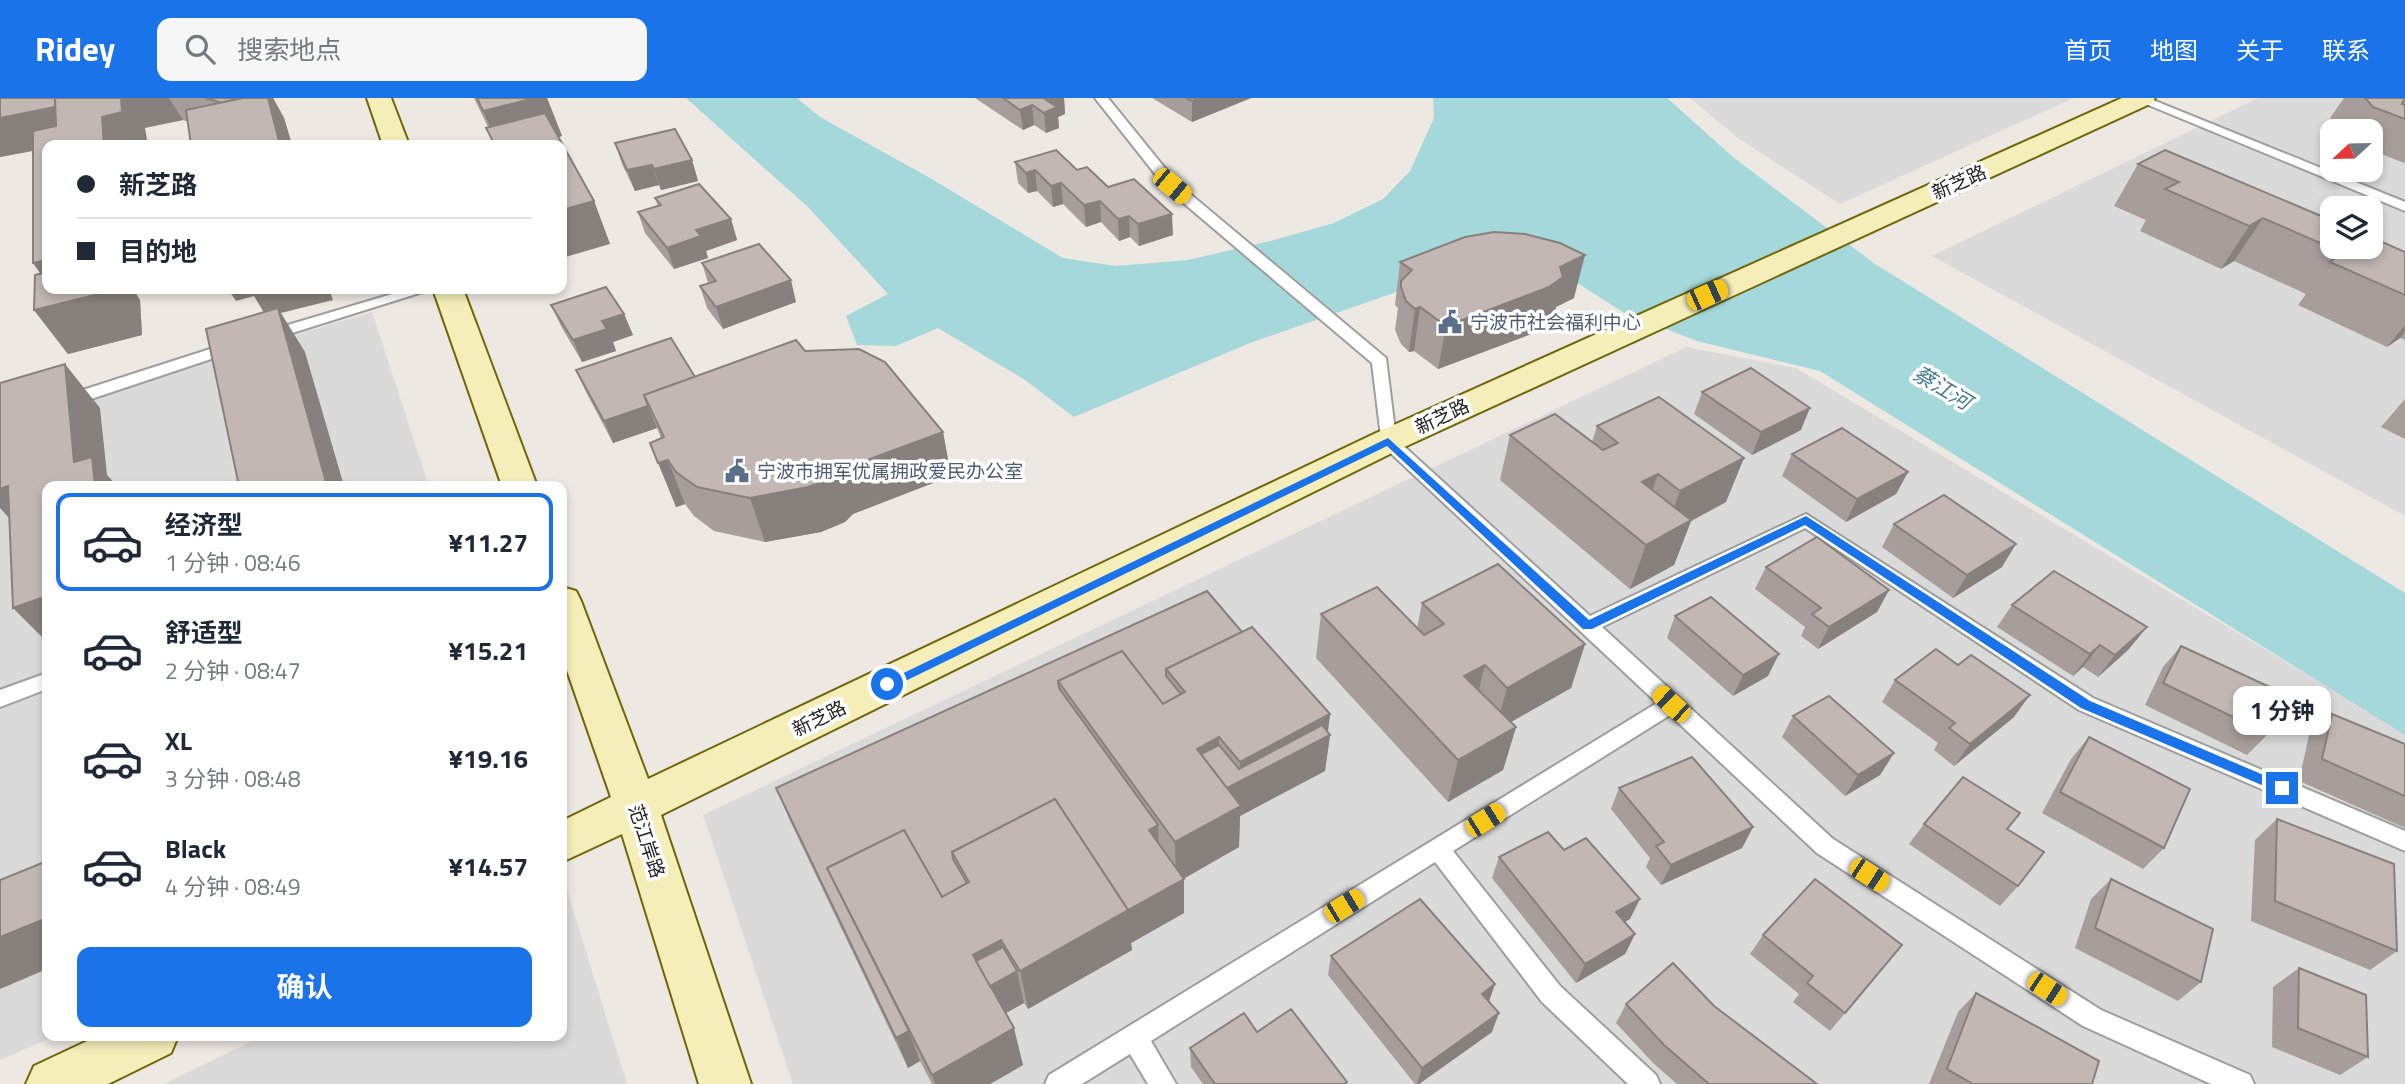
<!DOCTYPE html>
<html lang="zh">
<meta charset="utf-8">
<style>
:root{--surface:#fff;--page:#f6f6f7;--text:#1f2937;--muted:#747a83;--line:#e0e1e3;--accent:#1a73e8}
body{margin:0;font-family:"Titillium Web","Noto Sans SC",sans-serif;background:var(--page);color:var(--text);height:100vh;display:flex;flex-direction:column;font-size:26px;white-space:nowrap}
*{box-sizing:border-box;margin:0}
p{font-size:23px;color:var(--muted)}
.icon{flex:none;width:38px;height:38px;fill:none;stroke:currentColor;stroke-width:2;stroke-linecap:round;stroke-linejoin:round}
.map{position:relative;flex:1;overflow:hidden}
.details{position:absolute;left:42px;top:383px;width:525px;height:560px;display:flex;flex-direction:column;background:var(--surface);border-radius:14px;box-shadow:0 4px 10px #0003}
.details>*{flex:none}
.guide{position:absolute;left:42px;top:42px;width:525px;height:154px;border-radius:14px;box-shadow:0 4px 10px #0003;display:grid;align-content:center;height:154px;padding:0 35px;background:var(--surface)}
.needle{width:46px;rotate:248deg}
.fabs{position:absolute;left:2320px;top:21px;display:grid;gap:14px}
.fabs a{display:grid;place-items:center;width:63px;height:63px;border-radius:14px;background:var(--surface);box-shadow:0 4px 10px #0003;font-size:35px}
.end{position:absolute;width:32px;height:32px;margin:-16px;border:9px solid #1a73e8;background:#fff;box-shadow:0 0 0 4px #fff}
.from{border-radius:50%}
.bubble{position:absolute;height:49px;border-radius:14px;background:var(--surface);box-shadow:0 4px 10px #0003;font-size:23px;font-weight:700;line-height:49px;text-align:center}
.car{position:absolute;width:21px;height:42px;margin:-21px -10px;border-radius:9px;box-shadow:0 0 5px 2px #0007;background:linear-gradient(#f5c518 24%,#345 0 40%,#f5c518 0 76%,#345 0 86%,#f5c518 0)}
.guide b{display:flex;align-items:center;gap:24px;height:66px;font-size:26px}
.guide b+b{border-top:2px solid var(--line)}
.guide i{width:18px;height:18px;background:var(--text)}
ul{padding:12px 0 0;list-style:none}
li{display:flex;align-items:center;gap:21px;height:98px;margin:0 14px 10px;padding:0 21px;border:4px solid transparent;border-radius:14px}
li div{flex:1}
li b{display:block;font-size:26px}
li em{font-style:normal;font-weight:700}
li.current{border-color:var(--accent)}
li>.icon{width:63px;height:63px;stroke-width:1.5}
.button{display:flex;gap:14px;margin-top:auto;padding:14px 35px}
.button a{flex:1;height:80px;border-radius:14px;background:var(--accent);color:#fff;font-size:28px;font-weight:700;line-height:80px;text-align:center}
header{display:flex;align-items:center;gap:42px;box-sizing:border-box;height:98px;padding:0 35px;background:var(--accent);color:#fff}
header strong{font-size:33px}
nav{display:flex;gap:38px;margin-inline-start:auto;font-size:24px}
.search{width:490px;height:63px;background:var(--page);display:flex;align-items:center;gap:18px;box-sizing:border-box;padding:0 24px;border-radius:14px;color:var(--muted);font-size:26px}
.map>svg:first-child{display:block}
.residential{fill:#dbdada;fill-rule:evenodd}
.water{fill:#a5d8da}
.lines{fill:none;stroke-linecap:round;stroke-linejoin:round}
.lane-casing{stroke:#9e9e9e;stroke-width:4}
.secondary-casing{stroke:#6f6709;stroke-width:4}
.lane{fill:#fff;fill-rule:evenodd}
.secondary{fill:#f6eeb9;fill-rule:evenodd}
.wall{fill:#a79d9a}
.shaded-wall{fill:#88807d}
.building{fill:#c2b7b3;stroke:#88807d;stroke-width:2}
.route{fill:#1a73e8}
.labels{text-anchor:middle;stroke-width:7;stroke-linejoin:round;paint-order:stroke}
.street-label{font-size:19px;fill:#1d1d1d;stroke:#fff}
.service-label{font-size:19px;fill:#4e5e75;stroke:#fff;text-anchor:start}
.water-label{font-size:21px;font-style:italic;fill:#457a91;stroke:#fff}
</style>
<header>
<strong>Ridey</strong>
<div class="search"><svg class="icon" aria-label="search" viewBox="0 0 24 24"><circle cx="10" cy="10" r="6"/><path d="M15 15l6 6"/></svg>搜索地点</div>
<nav><a>首页</a><a>地图</a><a>关于</a><a>联系</a></nav>
</header>
<div class="map">
<svg width="2405" height="986" viewBox="0 0 2405 986">
<rect width="100%" height="100%" fill="#eee8e3"/>
<g class="residential">
<polygon points="1690,0 2074,0 1840,106 1738,40"/>
<path d="M2258,0H2405V418L1932,158ZM2333,33H2371V72H2333ZM2333,110H2371V149H2333Z"/>
<polygon points="372,214 429,388 47,388 47,938 55,938 0,962 0,324"/>
<polygon points="1686,249 1796,270 2405,635 2405,986 793,986 703,717"/>
<polygon points="566,789 627,986 164,986 262,938 562,938 562,791"/>
</g>
<polygon class="water" points="686,0 797,0 820,19 930,80 1063,160 1116,168 1188,162 1274,142 1334,125 1383,101 1410,73 1434,20 1433,0 1667,0 1733,59 1875,166 2405,495 2405,637 1820,273 1697,243 1623,214 1574,183 1477,166 1250,245 1074,319 1025,282 938,230 896,248 857,247 846,218 888,196 808,109"/>
<g class="lines">
<g class="lane-casing">
<g id="lane">
<polygon points="1095,0 1108,0 1177,85 1386,260 1396,341 1590,518 1806,416 2093,600 2405,733 2405,753 2079,612 1805,430 1602,529 1833,741 2101,912 2250,977 2254,986 2211,986 2083,928 1817,755 1670,617 1453,753 1560,888 1656,977 1660,986 1628,986 1542,904 1435,764 1151,943 1176,986 1148,986 1130,956 1082,986 1045,986 1049,977 1657,605 1382,347 1372,265 1167,91"/>
<polygon points="2148,0 2405,104 2405,113 2134,1"/>
<polygon points="409,191 432,191 273,241 267,243 259,238 261,235"/>
<polygon points="235,243 243,248 241,251 70,308 58,308 56,304 58,300"/>
<polygon points="47,575 47,591 0,609 0,592"/>
</g>
</g>
<g class="secondary-casing">
<g id="secondary">
<polygon points="367,0 391,0 409,47 383,47"/>
<polygon points="2122,0 2155,0 2152,5 1400,351 661,717 751,986 699,986 622,736 562,764 562,723 611,699 562,558 562,489 576,493 581,503 648,681 1376,335"/>
<polygon points="433,191 463,191 537,388 502,388"/>
<polygon points="98,938 178,938 171,955 108,986 26,986 34,968"/>
</g>
</g>
<use href="#lane" class="lane"/>
<use href="#secondary" class="secondary"/>
</g>
<g class="wall">
<polygon points="0,0 273,0 284,20 292,47 191,47 188,24 183,22 47,47 133,191 140,202 142,237 68,256 34,212 40,176 33,53 0,59"/>
<polygon points="474,0 547,0 562,38 558,39 594,103 610,146 562,47 494,47 486,30 488,29"/>
<polygon points="975,0 1064,0 1065,16 1058,19 1059,30 1046,35 1034,27 1023,32"/>
<polygon points="1152,0 1251,0 1192,24"/>
<polygon points="2344,0 2405,0 2405,64 2404,65 2371,52 2371,33 2341,33 2330,20"/>
<polygon points="615,45 692,62 698,83 661,92 659,87 635,93 622,66"/>
<polygon points="1015,64 1077,72 1108,89 1173,137 1139,148 1130,139 1119,143 1101,124 1086,129 1063,106 1053,109 1037,93 1028,95 1018,85"/>
<polygon points="2138,66 2405,154 2405,242 2400,240 2387,249 2298,207 2306,196 2234,163 2221,171 2140,133 2146,122 2114,108"/>
<polygon points="655,100 731,121 737,142 706,153 708,160 674,171 645,135 638,114 658,108"/>
<polygon points="1400,164 1574,200 1556,209 1553,222 1539,233 1438,271 1414,253 1409,254 1401,246 1395,232 1398,210 1395,207"/>
<polygon points="702,165 796,204 723,231 707,210 700,188 708,185"/>
<polygon points="551,207 624,216 633,237 613,244 616,253 582,264 561,228"/>
<polygon points="805,253 943,334 951,378 853,416 845,424 821,434 765,444 714,433 694,418 685,406 676,409 661,340 657,330 613,345 586,294 576,272 695,279"/>
<polygon points="1702,294 1801,332 1752,357 1694,316"/>
<polygon points="2405,301 2405,341 2381,329"/>
<polygon points="1597,328 1726,404 1691,423 1674,467 1630,491 1500,382 1510,337 1592,344"/>
<polygon points="1792,356 1908,374 1896,396 1846,424 1782,378"/>
<polygon points="1894,426 2002,469 1953,500 1882,449"/>
<polygon points="1766,469 1889,492 1877,514 1818,551 1801,538 1805,529 1755,491"/>
<polygon points="1207,493 1242,534 1330,616 1328,635 1330,637 1325,673 1240,718 1239,749 1183,781 1184,815 1131,845 1132,852 1028,911 1024,905 1006,915 1023,967 990,986 932,986 920,963 908,970 791,725 776,690"/>
<polygon points="1422,505 1585,546 1571,590 1511,624 1516,629 1503,672 1448,704 1316,560 1321,516 1417,530"/>
<polygon points="2012,507 2129,551 2098,579 2083,569 2073,578 1997,529"/>
<polygon points="1675,518 1768,578 1733,598 1667,540"/>
<polygon points="2181,548 2268,636 2247,657 2145,607 2163,569"/>
<polygon points="1895,582 2014,619 1954,668 1934,652 1938,645 1882,604"/>
<polygon points="2332,616 2405,646 2405,730 2299,683 2309,637"/>
<polygon points="1793,618 1894,655 1880,677 1845,698 1782,639"/>
<polygon points="2089,639 2164,750 2143,771 2042,715 2071,661"/>
<polygon points="1619,690 1753,729 1742,750 1661,787 1646,769 1650,760 1611,711"/>
<polygon points="2277,721 2397,853 2370,872 2251,823 2255,742"/>
<polygon points="1924,726 2007,731 2018,788 2000,808 1909,746"/>
<polygon points="1564,752 1630,821 1625,824 1635,836 1625,856 1576,885 1492,780 1499,759"/>
<polygon points="2111,781 2201,884 2178,903 2075,850 2091,801"/>
<polygon points="1763,837 1902,847 1830,933 1793,904 1799,896 1750,856"/>
<polygon points="1331,858 1495,886 1489,904 1492,934 1419,986 1415,986 1328,877"/>
<polygon points="2299,870 2368,959 2340,977 2272,949 2273,889"/>
<polygon points="1976,895 2092,986 1929,986 1958,914"/>
<polygon points="1626,906 1714,908 1817,986 1677,986 1653,965 1616,925"/>
<polygon points="1257,934 1347,984 1347,986 1203,986 1191,969 1190,950"/>
</g>
<g class="shaded-wall">
<polygon points="70,0 169,0 183,22 145,30 148,47 104,47 47,50 0,59 0,20"/>
<polygon points="268,0 273,0 284,20 292,47 280,47"/>
<polygon points="535,0 547,0 562,38 525,47 498,47 483,13"/>
<polygon points="1050,0 1064,0 1065,16 1058,19 1059,30 1046,35 1044,15 1046,2"/>
<polygon points="1200,0 1251,0 1192,24 1192,3"/>
<polygon points="1032,7 1034,27 1023,32 1020,12"/>
<polygon points="692,62 698,83 661,92 654,71"/>
<polygon points="652,67 659,87 635,93 627,72"/>
<polygon points="1035,72 1037,93 1028,95 1026,75"/>
<polygon points="1061,85 1063,106 1053,109 1051,88"/>
<polygon points="594,103 610,146 562,160 562,112"/>
<polygon points="1100,103 1101,124 1086,129 1084,107"/>
<polygon points="1172,116 1173,137 1139,148 1138,126"/>
<polygon points="1129,118 1130,139 1119,143 1118,121"/>
<polygon points="2263,120 2234,163 2221,171 2249,128"/>
<polygon points="731,121 737,142 706,153 708,160 674,171 667,150 696,132"/>
<polygon points="1585,157 1574,200 1556,209 1553,222 1539,233 1438,271 1446,228 1560,169"/>
<polygon points="47,162 47,185 33,165"/>
<polygon points="791,182 796,204 723,231 716,209"/>
<polygon points="52,191 135,191 133,191 140,202 142,237 68,256 34,212"/>
<polygon points="228,191 329,191 333,202 281,215 305,254 344,388 327,388 266,218 254,198 236,203"/>
<polygon points="1420,209 1414,253 1409,254 1415,211"/>
<polygon points="624,216 633,237 613,244 616,253 582,264 573,242 602,223"/>
<polygon points="2405,227 2405,234 2400,240 2387,249"/>
<polygon points="65,266 100,310 107,377 117,388 94,388 74,364"/>
<polygon points="648,308 657,330 613,345 604,323"/>
<polygon points="1810,310 1801,332 1752,357 1761,334"/>
<polygon points="943,334 951,378 853,416 845,424 821,434 765,444 750,400 840,372"/>
<polygon points="1744,360 1726,404 1691,423 1674,467 1630,491 1646,447 1664,437 1680,393"/>
<polygon points="668,362 685,406 676,409 658,365"/>
<polygon points="1908,374 1896,396 1846,424 1857,401"/>
<polygon points="1658,376 1643,420 1642,384"/>
<polygon points="8,388 27,440 0,410 0,391"/>
<polygon points="2016,446 2002,469 1953,500 1967,477"/>
<polygon points="1889,492 1877,514 1818,551 1829,529"/>
<polygon points="47,498 47,544 13,510"/>
<polygon points="2147,529 2129,551 2098,579 2115,557"/>
<polygon points="1585,546 1571,590 1495,633 1507,590"/>
<polygon points="2100,547 2083,569 2073,578 2090,556"/>
<polygon points="1779,556 1768,578 1733,598 1743,577"/>
<polygon points="1485,567 1474,611 1464,578"/>
<polygon points="2030,597 2014,619 1954,668 1970,646"/>
<polygon points="1330,616 1327,638 1330,637 1325,673 1240,718 1239,749 1176,785 1175,744 1224,693 1239,684 1240,664"/>
<polygon points="1516,629 1503,672 1448,704 1458,662"/>
<polygon points="1219,639 1219,682 1197,651"/>
<polygon points="1894,655 1880,677 1845,698 1858,677"/>
<polygon points="1158,727 1159,762 1149,732"/>
<polygon points="1753,729 1742,750 1661,787 1671,767"/>
<polygon points="1184,781 1184,815 1131,845 1132,852 1028,911 1020,873"/>
<polygon points="1640,801 1630,821 1607,834 1616,814"/>
<polygon points="47,820 47,871 0,891 0,839"/>
<polygon points="1635,836 1625,856 1576,885 1585,866"/>
<polygon points="1001,842 1009,877 1017,873 1024,905 997,920 973,857"/>
<polygon points="1495,886 1488,905 1482,896"/>
<polygon points="1499,915 1492,934 1419,986 1417,986 1422,970"/>
<polygon points="1014,930 1023,967 990,986 935,986 932,977"/>
<polygon points="909,933 920,963 908,970 896,940"/>
</g>
<g class="building">
<polygon points="0,0 55,0 55,9 0,20"/>
<polygon points="55,0 121,0 122,14 102,19 104,47 47,47 47,162 33,165 33,33 56,28"/>
<polygon points="205,0 243,0 219,5 219,4"/>
<polygon points="243,0 268,0 280,47 191,47 186,12"/>
<polygon points="477,0 535,0 483,13"/>
<polygon points="1003,0 1053,0 1046,2 1057,9 1044,15 1032,7 1020,12"/>
<polygon points="1186,0 1200,0 1192,3"/>
<polygon points="2365,0 2405,0 2402,6 2405,7 2405,21 2373,9"/>
<polygon points="545,15 594,103 562,112 562,47 495,47 486,30"/>
<polygon points="675,31 692,62 654,71 652,67 627,72 615,45"/>
<polygon points="1056,52 1077,72 1087,69 1108,89 1134,81 1172,116 1138,126 1129,118 1118,121 1100,103 1084,107 1061,85 1051,88 1035,72 1026,75 1015,64"/>
<polygon points="2165,52 2333,123 2333,149 2371,149 2371,139 2405,154 2405,197 2330,164 2343,155 2263,120 2249,128 2165,91 2179,84 2138,66"/>
<polygon points="699,86 731,121 696,132 701,138 667,150 638,114 661,107 655,100"/>
<polygon points="1494,134 1525,136 1560,145 1585,157 1560,169 1563,179 1549,189 1446,228 1420,209 1415,211 1406,203 1401,189 1401,183 1412,172 1400,164 1465,139"/>
<polygon points="759,146 791,182 716,209 700,188 716,183 702,165"/>
<polygon points="47,174 47,191 111,191 111,193 34,212 35,177"/>
<polygon points="606,189 624,216 602,223 607,231 573,242 551,207"/>
<polygon points="278,210 327,388 239,388 206,231"/>
<polygon points="671,240 695,279 644,297 648,308 604,323 576,272"/>
<polygon points="796,242 805,253 859,251 885,264 943,334 840,372 833,380 808,389 750,400 697,389 676,374 668,362 658,365 650,345 664,339 644,297"/>
<polygon points="65,266 74,364 92,359 95,388 47,388 47,498 13,510 8,388 0,391 0,285"/>
<polygon points="1751,270 1810,310 1761,334 1702,294"/>
<polygon points="1659,299 1744,360 1680,393 1658,376 1642,384 1691,422 1646,447 1510,337 1555,316 1603,352 1618,345 1597,328"/>
<polygon points="1842,330 1908,374 1857,401 1792,356"/>
<polygon points="1944,397 2016,446 1967,477 1894,426"/>
<polygon points="1817,439 1889,492 1829,529 1812,516 1821,510 1766,469"/>
<polygon points="1498,466 1585,546 1507,590 1485,567 1464,578 1516,629 1458,662 1321,516 1377,489 1424,537 1444,526 1422,505"/>
<polygon points="2054,473 2147,529 2115,557 2100,547 2090,556 2012,507"/>
<polygon points="1207,493 1242,534 1166,571 1166,578 1181,596 1163,606 1122,553 1058,583 1059,590 1158,727 1149,732 1184,781 1128,812 1055,701 952,754 953,761 967,785 942,799 904,732 827,770 909,933 896,940 776,690"/>
<polygon points="1711,499 1779,556 1743,577 1675,518"/>
<polygon points="1252,529 1330,616 1240,664 1219,639 1197,651 1241,708 1175,744 1058,583 1122,553 1163,606 1185,594 1166,571"/>
<polygon points="2181,548 2285,596 2268,636 2163,585"/>
<polygon points="1936,551 1958,567 1971,557 2030,597 1970,646 1949,630 1955,625 1895,582"/>
<polygon points="1829,598 1894,655 1858,677 1793,618"/>
<polygon points="2332,616 2405,646 2405,698 2322,661"/>
<polygon points="1322,627 1330,637 1227,690 1201,656 1219,647 1239,671"/>
<polygon points="2089,639 2190,691 2164,750 2060,694"/>
<polygon points="1692,659 1753,729 1671,767 1656,748 1664,744 1619,690"/>
<polygon points="1963,679 2020,715 2007,731 2044,754 2018,788 1924,726"/>
<polygon points="1055,701 1128,812 1020,873 1001,842 973,857 1014,930 932,977 827,770 904,732 942,799 969,784 952,754"/>
<polygon points="2277,721 2394,766 2397,853 2275,803"/>
<polygon points="1548,734 1564,752 1586,740 1640,801 1616,814 1635,836 1585,866 1499,759"/>
<polygon points="47,763 47,820 0,839 0,782"/>
<polygon points="1815,781 1902,847 1845,915 1807,885 1813,878 1763,837"/>
<polygon points="2111,781 2213,831 2201,884 2095,830"/>
<polygon points="1420,801 1495,886 1482,896 1499,915 1422,970 1331,858"/>
<polygon points="1003,849 1017,873 990,888 976,863"/>
<polygon points="1673,865 1714,908 1817,986 1709,986 1664,947 1626,906"/>
<polygon points="2299,870 2366,897 2368,959 2298,930"/>
<polygon points="1976,895 2099,963 2092,986 1973,986 1947,971"/>
<polygon points="1291,911 1347,984 1344,986 1215,986 1190,950 1244,915 1257,934"/>
</g>
<polygon class="route" points="1388,340 1589,522 1806,418 2090,603 2287,687 2289,690 2287,694 2278,694 2081,610 1805,427 1592,531 1583,531 1387,348 891,590 887,591 881,586"/>
<defs>
<g id="civic-bare" transform="scale(1.89)"><path d="M-.6-6.5H3V-4.5H.6V-3L4-1V1h2V6H-6V1h2V-1L-.6-3ZM-1.2 2.5V6h2.4V2.5Z" fill="#5c6f8a" stroke="#fff" stroke-width="2.5" paint-order="stroke"/></g>
</defs>
<g fill-rule="evenodd">
<use href="#civic-bare" x="1450" y="224"/>
<use href="#civic-bare" x="737" y="373"/>
</g>
<g class="labels">
<g class="street-label">
<text transform="translate(1959 84) rotate(-24)" y="7">新芝路</text>
<text transform="translate(1442 318) rotate(-25)" y="7">新芝路</text>
<text transform="translate(819 620) rotate(-26)" y="7">新芝路</text>
<text transform="translate(647 743) rotate(72)" y="7">范江岸路</text>
</g>
<g class="service-label">
<text x="1470" y="231">宁波市社会福利中心</text>
<text x="757" y="380">宁波市拥军优属拥政爱民办公室</text>
</g>
<g class="water-label">
<text transform="translate(1942 290) rotate(31)" y="7">蔡江河</text>
</g>
</g>
</svg>
<div class="fabs">
<a><svg class="needle" viewBox="-14 -14 28 28"><path d="M0-13l5 13h-10z" fill="#e53935"/><path d="M0 13l5-13h-10z" fill="#747a83"/></svg></a>
<a><svg class="icon" aria-label="layers" viewBox="0 0 24 24"><path d="M12 4l9 5-9 5-9-5zM3 14l9 5 9-5"/></svg></a>
</div>
<i class="end from" style="left:887px;top:586px"></i>
<i class="end" style="left:2282px;top:690px"></i>
<div class="bubble" style="left:2233px;top:588px;width:98px">1 分钟</div>
<i class="car" style="left:1172px;top:88px;rotate:130deg"></i>
<i class="car" style="left:1707px;top:197px;rotate:66deg"></i>
<i class="car" style="left:1671px;top:606px;rotate:313deg"></i>
<i class="car" style="left:1485px;top:722px;rotate:58deg"></i>
<i class="car" style="left:1869px;top:777px;rotate:123deg"></i>
<i class="car" style="left:1344px;top:808px;rotate:59deg"></i>
<i class="car" style="left:2047px;top:891px;rotate:123deg"></i>
<div class="guide">
<b><i class="from"></i>新芝路</b>
<b><i></i>目的地</b>
</div>
<section class="details">
<ul>
<li class="current"><svg class="icon" aria-label="car" viewBox="0 0 24 24"><path d="M5 17H2v-5l4-1 3-4h7l3 4 3 1v5h-3M9 17h6M6 11h13"/><circle cx="7" cy="17" r="2"/><circle cx="17" cy="17" r="2"/></svg><div><b>经济型</b><p>1 分钟 · 08:46</p></div><em>¥11.27</em></li>
<li><svg class="icon" aria-label="car" viewBox="0 0 24 24"><path d="M5 17H2v-5l4-1 3-4h7l3 4 3 1v5h-3M9 17h6M6 11h13"/><circle cx="7" cy="17" r="2"/><circle cx="17" cy="17" r="2"/></svg><div><b>舒适型</b><p>2 分钟 · 08:47</p></div><em>¥15.21</em></li>
<li><svg class="icon" aria-label="car" viewBox="0 0 24 24"><path d="M5 17H2v-5l4-1 3-4h7l3 4 3 1v5h-3M9 17h6M6 11h13"/><circle cx="7" cy="17" r="2"/><circle cx="17" cy="17" r="2"/></svg><div><b>XL</b><p>3 分钟 · 08:48</p></div><em>¥19.16</em></li>
<li><svg class="icon" aria-label="car" viewBox="0 0 24 24"><path d="M5 17H2v-5l4-1 3-4h7l3 4 3 1v5h-3M9 17h6M6 11h13"/><circle cx="7" cy="17" r="2"/><circle cx="17" cy="17" r="2"/></svg><div><b>Black</b><p>4 分钟 · 08:49</p></div><em>¥14.57</em></li>
</ul>
<div class="button"><a>确认</a></div>
</section>
</div>
